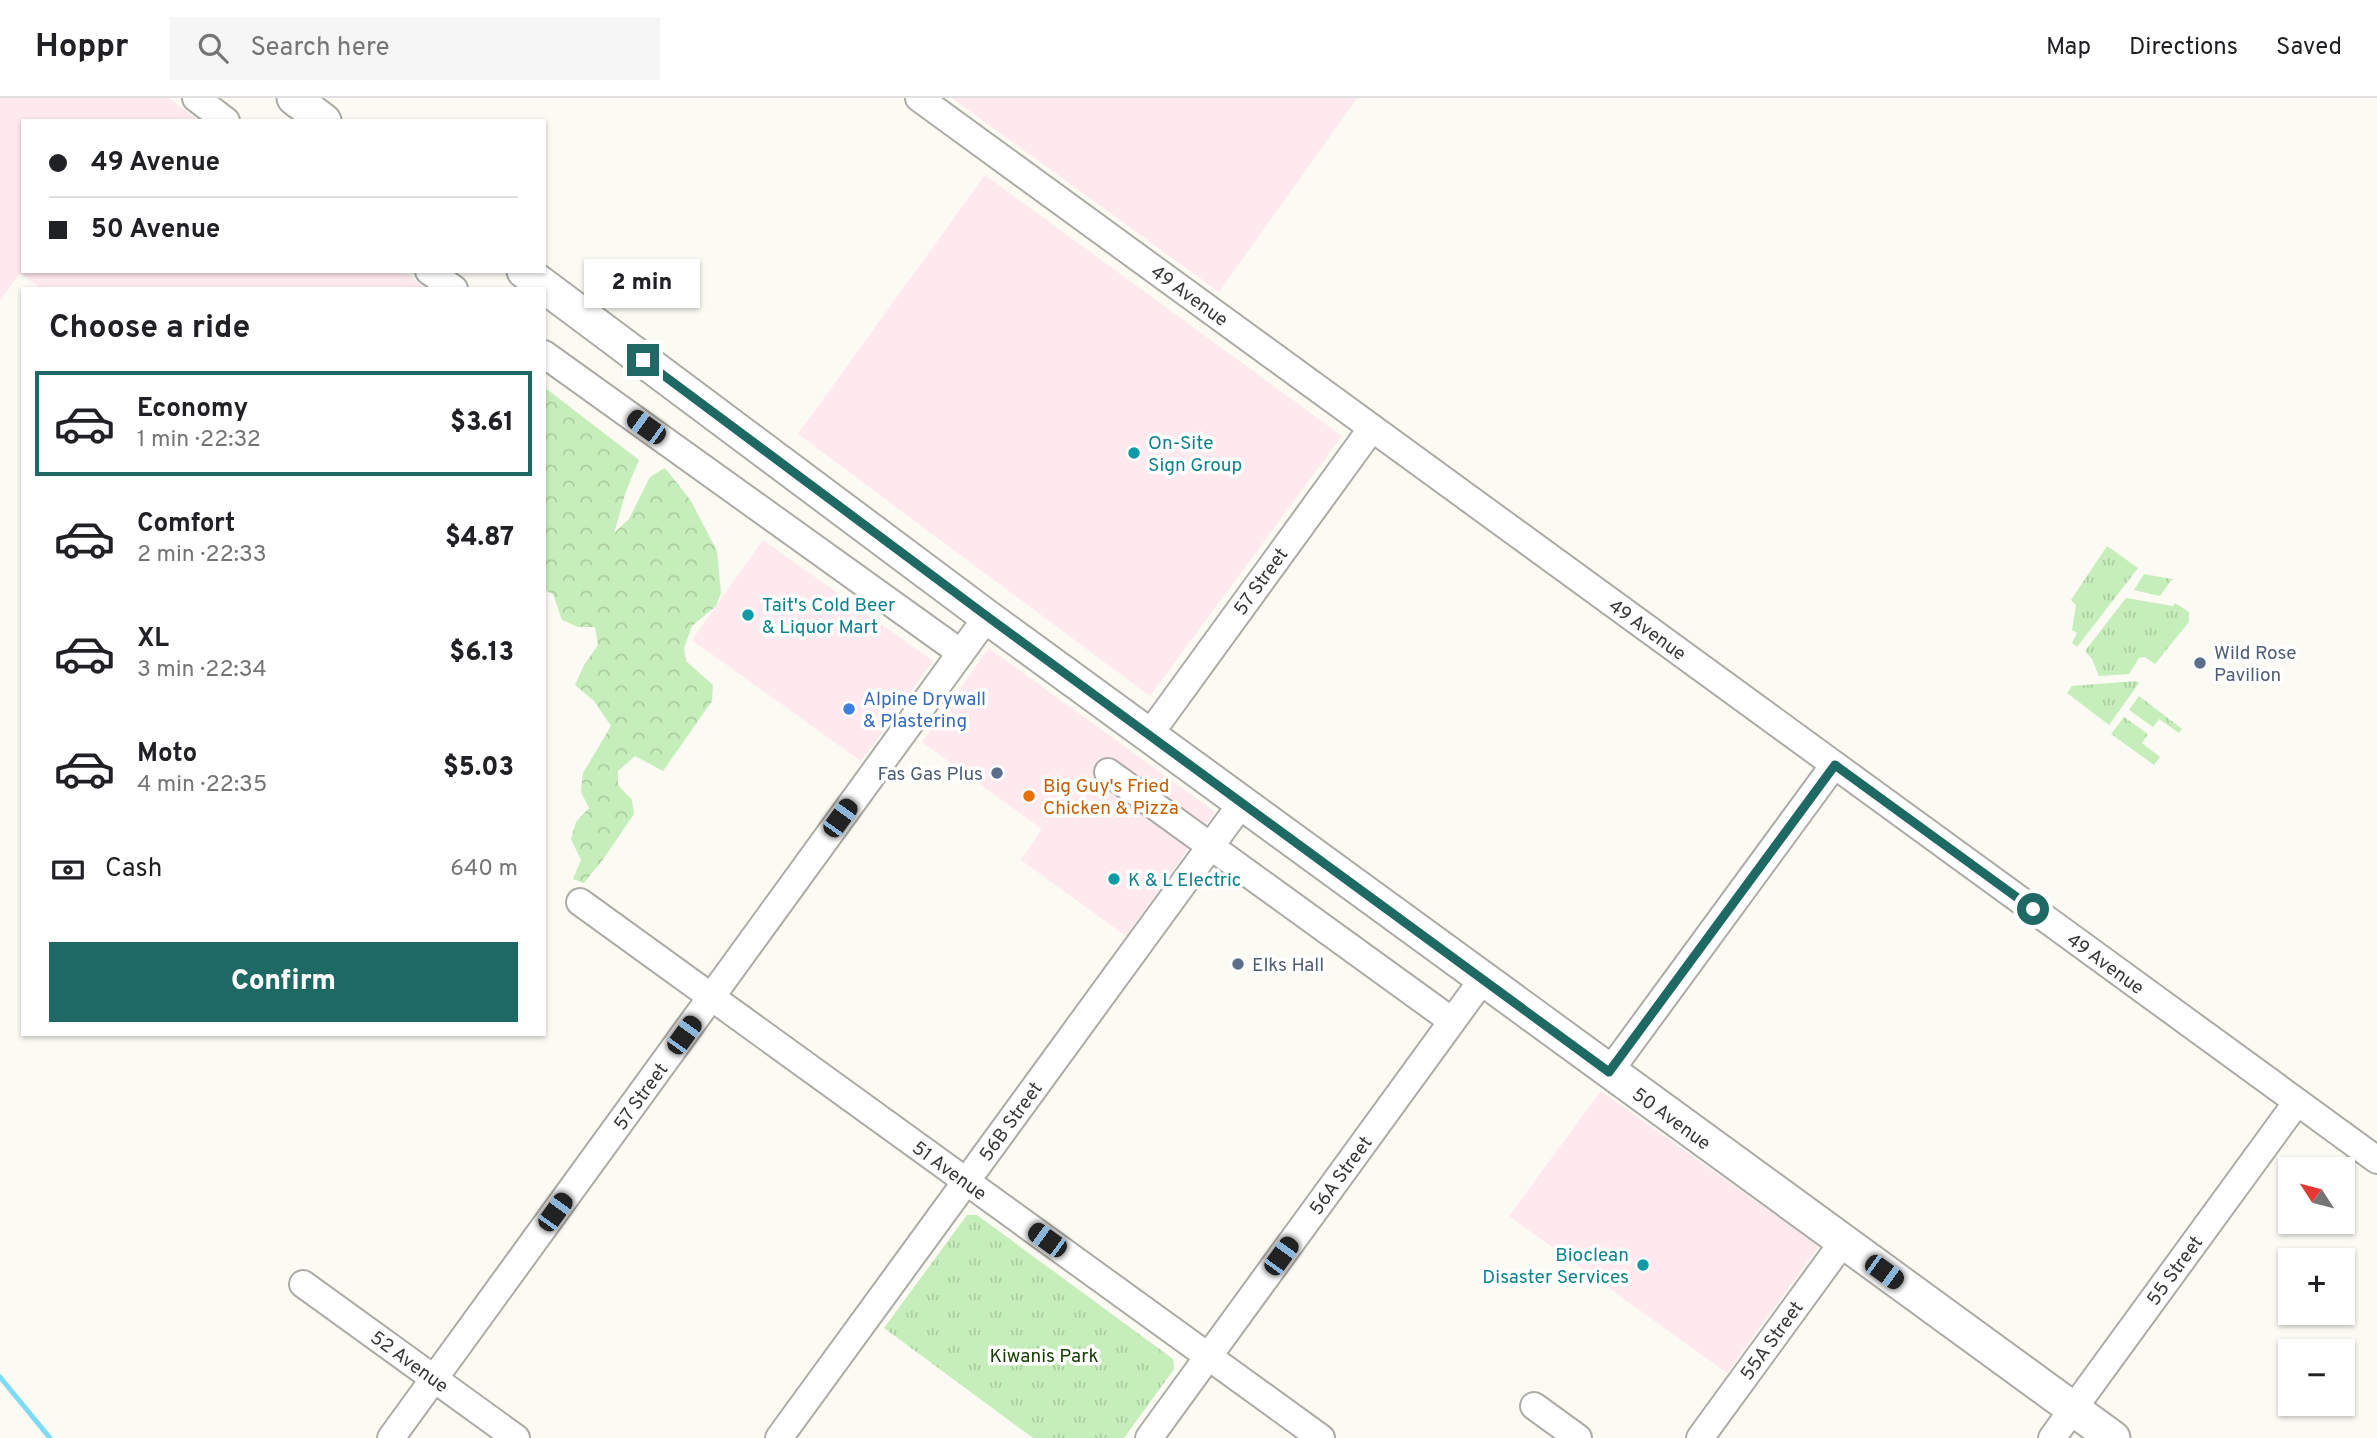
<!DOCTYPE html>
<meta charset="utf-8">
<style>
:root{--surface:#fff;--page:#f6f6f6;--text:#202124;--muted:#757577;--line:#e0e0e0;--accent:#1e6963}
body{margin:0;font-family:Overpass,sans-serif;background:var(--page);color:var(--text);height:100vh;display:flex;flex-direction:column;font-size:26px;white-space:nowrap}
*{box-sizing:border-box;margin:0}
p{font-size:23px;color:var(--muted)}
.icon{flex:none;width:38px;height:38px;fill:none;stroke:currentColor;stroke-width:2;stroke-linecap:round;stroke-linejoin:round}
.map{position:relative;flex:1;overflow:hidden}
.sheet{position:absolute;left:21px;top:189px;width:525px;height:749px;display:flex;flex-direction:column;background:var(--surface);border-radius:0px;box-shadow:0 2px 5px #0004}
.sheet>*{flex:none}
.top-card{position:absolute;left:21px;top:21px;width:525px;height:154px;border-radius:0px;box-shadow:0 2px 5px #0004;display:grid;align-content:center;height:154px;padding:0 28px;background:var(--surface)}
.needle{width:46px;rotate:306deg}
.buttons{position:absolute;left:2278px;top:1059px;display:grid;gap:14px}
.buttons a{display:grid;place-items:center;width:77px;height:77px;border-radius:0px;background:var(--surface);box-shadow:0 2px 5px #0004;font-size:35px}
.end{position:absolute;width:32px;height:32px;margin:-16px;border:9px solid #1e6963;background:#fff;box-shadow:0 0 0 4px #fff}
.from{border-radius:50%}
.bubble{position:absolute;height:49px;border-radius:0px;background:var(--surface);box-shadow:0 2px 5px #0004;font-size:23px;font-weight:800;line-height:49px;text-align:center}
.car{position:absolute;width:21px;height:42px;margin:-21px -10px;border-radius:9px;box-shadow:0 0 5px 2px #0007;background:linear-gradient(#222 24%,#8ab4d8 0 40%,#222 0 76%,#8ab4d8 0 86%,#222 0)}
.top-card b{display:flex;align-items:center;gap:24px;height:66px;font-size:26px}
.top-card b+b{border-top:2px solid var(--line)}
.top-card i{width:18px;height:18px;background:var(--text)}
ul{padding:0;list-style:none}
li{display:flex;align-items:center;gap:21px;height:105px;margin:0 14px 10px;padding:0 14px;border:4px solid transparent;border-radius:0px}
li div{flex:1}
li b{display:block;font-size:26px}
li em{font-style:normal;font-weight:800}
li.active{border-color:var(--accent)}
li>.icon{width:63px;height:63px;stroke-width:1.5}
h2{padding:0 28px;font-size:32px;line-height:84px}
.pay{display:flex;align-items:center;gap:18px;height:77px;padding:0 28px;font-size:26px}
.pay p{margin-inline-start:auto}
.cta{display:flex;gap:14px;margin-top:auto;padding:14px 28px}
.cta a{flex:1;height:80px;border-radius:0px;background:var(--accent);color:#fff;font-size:28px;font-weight:800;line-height:80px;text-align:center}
header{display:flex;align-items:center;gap:42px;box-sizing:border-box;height:98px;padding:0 35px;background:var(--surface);border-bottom:2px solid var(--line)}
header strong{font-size:33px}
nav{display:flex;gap:38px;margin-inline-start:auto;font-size:24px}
.search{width:490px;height:63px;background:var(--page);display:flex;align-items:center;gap:18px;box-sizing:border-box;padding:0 24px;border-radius:0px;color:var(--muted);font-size:26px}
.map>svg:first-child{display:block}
.commercial{fill:#fee9ee}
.grass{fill:url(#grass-tufts)}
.forest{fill:url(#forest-crowns)}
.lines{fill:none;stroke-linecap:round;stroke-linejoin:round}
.stream{stroke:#7fdbf3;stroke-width:5}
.minor-casing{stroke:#acaba5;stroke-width:30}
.major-casing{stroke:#acaba5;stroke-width:37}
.minor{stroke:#fff;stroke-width:26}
.major{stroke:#fff;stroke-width:33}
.route{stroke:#1e6963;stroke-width:9}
.culture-dot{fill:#0f9aa8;stroke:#fff;stroke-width:2.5}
.service-dot{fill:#5c6f8a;stroke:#fff;stroke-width:2.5}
.shop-dot{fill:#3f7fe0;stroke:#fff;stroke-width:2.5}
.food-dot{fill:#e8710a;stroke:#fff;stroke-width:2.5}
.labels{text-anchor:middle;stroke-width:7;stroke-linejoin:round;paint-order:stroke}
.street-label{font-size:19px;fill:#393836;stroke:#fff}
.culture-label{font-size:19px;fill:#0d838f;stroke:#fff;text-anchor:start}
.service-label{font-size:19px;fill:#4e5e75;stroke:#fff;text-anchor:start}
.shop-label{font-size:19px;fill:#366cbe;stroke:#fff;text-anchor:start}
.food-label{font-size:19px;fill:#c56008;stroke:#fff;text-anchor:start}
.park-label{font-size:19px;fill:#174104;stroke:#fff}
</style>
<header>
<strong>Hoppr</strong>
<div class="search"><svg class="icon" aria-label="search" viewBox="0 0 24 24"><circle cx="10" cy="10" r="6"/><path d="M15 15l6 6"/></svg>Search here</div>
<nav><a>Map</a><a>Directions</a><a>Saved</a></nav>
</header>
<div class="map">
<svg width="2377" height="1340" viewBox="0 0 2377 1340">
<defs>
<pattern id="grass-tufts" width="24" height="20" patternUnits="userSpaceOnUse" patternTransform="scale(1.75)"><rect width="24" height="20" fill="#c6eeba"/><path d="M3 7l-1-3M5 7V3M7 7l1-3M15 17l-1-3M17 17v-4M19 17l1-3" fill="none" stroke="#abcda0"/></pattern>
<pattern id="forest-crowns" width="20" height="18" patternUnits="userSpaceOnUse" patternTransform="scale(1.75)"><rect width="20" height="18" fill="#c6eeba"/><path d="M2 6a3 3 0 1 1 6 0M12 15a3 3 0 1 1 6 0" fill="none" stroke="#abcda0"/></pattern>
</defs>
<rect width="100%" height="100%" fill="#fbfaf3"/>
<g class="commercial">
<polygon points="0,0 169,0 200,23 23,23 23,173 403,173 426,191 42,191 20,175 0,203"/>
<polygon points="952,0 1357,0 1219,194"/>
<polygon points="985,77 1342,338 1150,598 798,336"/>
<polygon points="763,442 933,563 861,663 692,542"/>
<polygon points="989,550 1215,714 1126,838 1021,762 1042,731 922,644"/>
<polygon points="1601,993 1819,1148 1727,1275 1509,1118"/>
</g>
<g class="grass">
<polygon points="2107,448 2138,470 2077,549 2072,545 2077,535 2072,532 2076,507 2071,502"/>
<polygon points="2144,476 2172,481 2160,498 2134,492"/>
<polygon points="2126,500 2173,508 2175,505 2189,514 2189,524 2155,566 2145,559 2139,560 2129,576 2099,578 2092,561 2085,553"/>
<polygon points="2136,583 2139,585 2109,627 2067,595 2072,588"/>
<polygon points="2139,598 2182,631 2179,635 2159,621 2153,629 2129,612"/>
<polygon points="2124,619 2148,636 2142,645 2160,659 2154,667 2111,636"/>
<polygon points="967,1117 977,1117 1173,1261 1174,1271 1124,1340 1033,1340 884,1230"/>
</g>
<polygon class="forest" points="544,289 639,362 626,393 614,435 629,421 650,379 665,370 691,403 717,453 721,495 716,508 692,528 684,550 686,563 713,587 712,603 663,673 635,658 618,673 618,687 632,702 634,716 604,760 584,785 573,781 581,762 571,741 576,724 589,710 581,694 583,675 611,628 594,603 575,587 584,567 598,547 595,529 578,529 562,522 553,496 544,492"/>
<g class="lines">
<polyline class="stream" points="0,1279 50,1340"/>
<g class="minor-casing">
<g id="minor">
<polyline points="196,0 226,23"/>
<polyline points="919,0 2377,1062"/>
<polyline points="429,173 454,191"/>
<polyline points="544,256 961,555"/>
<polyline points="1149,637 1372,330"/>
<polyline points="1108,674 1452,923"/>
<polyline points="580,804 1321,1340"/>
<polyline points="1609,974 1834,667"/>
<polyline points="303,1186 516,1340"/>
<polyline points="1534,1308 1578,1340"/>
<polyline points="391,1340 987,519"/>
<polyline points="779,1340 1242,705"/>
<polyline points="1149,1340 1483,881"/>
<polyline points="1700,1340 1843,1144"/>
<polyline points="2052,1340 2297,1004"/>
</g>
</g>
<g class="major-casing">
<g id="major">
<polyline points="294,0 324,23"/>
<polyline points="524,173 987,519 2113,1340"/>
</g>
</g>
<use href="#minor" class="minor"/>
<use href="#major" class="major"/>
</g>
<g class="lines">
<polyline class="route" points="643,262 988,519 1609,974 1835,667 2033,811"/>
</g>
<g class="culture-dot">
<circle cx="1134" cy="355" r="7"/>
<circle cx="748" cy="517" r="7"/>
<circle cx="1114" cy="781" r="7"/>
<circle cx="1643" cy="1167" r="7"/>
</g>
<g class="service-dot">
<circle cx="2200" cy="565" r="7"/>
<circle cx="997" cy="675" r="7"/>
<circle cx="1238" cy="866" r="7"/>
</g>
<circle class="shop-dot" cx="849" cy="611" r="7"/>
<circle class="food-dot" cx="1029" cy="698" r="7"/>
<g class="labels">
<g class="street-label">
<text transform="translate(1190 197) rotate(36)" y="7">49 Avenue</text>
<text transform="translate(1260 483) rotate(-54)" y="7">57 Street</text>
<text transform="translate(1648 531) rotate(36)" y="7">49 Avenue</text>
<text transform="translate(2106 865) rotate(36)" y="7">49 Avenue</text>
<text transform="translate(640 998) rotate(-54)" y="7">57 Street</text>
<text transform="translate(1672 1020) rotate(36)" y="7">50 Avenue</text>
<text transform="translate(1010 1023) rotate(-54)" y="7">56B Street</text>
<text transform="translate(950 1072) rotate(36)" y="7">51 Avenue</text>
<text transform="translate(1340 1077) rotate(-54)" y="7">56A Street</text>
<text transform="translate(2174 1172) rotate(-54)" y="7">55 Street</text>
<text transform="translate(1771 1242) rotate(-54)" y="7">55A Street</text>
<text transform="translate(410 1263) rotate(36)" y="7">52 Avenue</text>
</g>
<g class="culture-label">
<text x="1148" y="351">On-Site<tspan x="1148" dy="22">Sign Group</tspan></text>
<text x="762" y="513">Tait's Cold Beer<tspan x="762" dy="22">&amp; Liquor Mart</tspan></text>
<text x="1128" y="788">K &amp; L Electric</text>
<text x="1629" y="1163" text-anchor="end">Bioclean<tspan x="1629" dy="22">Disaster Services</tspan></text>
</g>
<g class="service-label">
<text x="2214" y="561">Wild Rose<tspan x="2214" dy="22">Pavilion</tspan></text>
<text x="983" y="682" text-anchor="end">Fas Gas Plus</text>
<text x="1252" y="873">Elks Hall</text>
</g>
<g class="shop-label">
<text x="863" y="607">Alpine Drywall<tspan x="863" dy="22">&amp; Plastering</tspan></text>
</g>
<g class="food-label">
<text x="1043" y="694">Big Guy's Fried<tspan x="1043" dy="22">Chicken &amp; Pizza</tspan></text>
</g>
<g class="park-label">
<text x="1044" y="1264">Kiwanis Park</text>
</g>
</g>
</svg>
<div class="buttons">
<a><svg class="needle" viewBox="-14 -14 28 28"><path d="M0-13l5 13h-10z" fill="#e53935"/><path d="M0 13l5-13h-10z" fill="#757577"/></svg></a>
<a>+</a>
<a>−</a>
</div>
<i class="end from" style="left:2033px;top:811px"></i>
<i class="end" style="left:643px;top:262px"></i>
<div class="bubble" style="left:584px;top:161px;width:116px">2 min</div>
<i class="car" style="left:646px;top:329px;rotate:306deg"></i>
<i class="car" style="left:840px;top:720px;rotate:36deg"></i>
<i class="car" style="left:684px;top:937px;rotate:36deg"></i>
<i class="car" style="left:555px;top:1114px;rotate:36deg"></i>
<i class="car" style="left:1047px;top:1142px;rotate:306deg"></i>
<i class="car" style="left:1281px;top:1158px;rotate:36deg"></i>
<i class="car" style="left:1884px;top:1174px;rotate:126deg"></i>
<div class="top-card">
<b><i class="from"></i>49 Avenue</b>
<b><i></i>50 Avenue</b>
</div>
<section class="sheet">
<h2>Choose a ride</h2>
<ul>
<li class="active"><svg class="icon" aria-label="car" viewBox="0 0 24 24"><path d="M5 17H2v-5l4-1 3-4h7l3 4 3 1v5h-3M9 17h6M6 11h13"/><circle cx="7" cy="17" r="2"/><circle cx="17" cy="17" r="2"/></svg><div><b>Economy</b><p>1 min · 22:32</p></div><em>$3.61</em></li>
<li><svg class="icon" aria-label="car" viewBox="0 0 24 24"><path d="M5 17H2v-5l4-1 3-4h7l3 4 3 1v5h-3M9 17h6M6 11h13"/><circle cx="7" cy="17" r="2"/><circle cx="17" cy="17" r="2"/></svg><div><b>Comfort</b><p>2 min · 22:33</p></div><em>$4.87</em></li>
<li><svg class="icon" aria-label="car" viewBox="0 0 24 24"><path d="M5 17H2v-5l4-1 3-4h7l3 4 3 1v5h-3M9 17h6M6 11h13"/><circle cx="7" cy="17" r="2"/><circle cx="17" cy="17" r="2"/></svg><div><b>XL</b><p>3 min · 22:34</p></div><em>$6.13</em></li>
<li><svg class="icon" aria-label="car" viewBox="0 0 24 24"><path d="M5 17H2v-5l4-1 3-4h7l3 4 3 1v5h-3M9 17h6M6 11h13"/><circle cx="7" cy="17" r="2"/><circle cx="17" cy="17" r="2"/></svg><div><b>Moto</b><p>4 min · 22:35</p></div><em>$5.03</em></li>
</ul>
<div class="pay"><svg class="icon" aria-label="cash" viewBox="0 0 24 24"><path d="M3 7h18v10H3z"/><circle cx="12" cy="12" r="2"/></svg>Cash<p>640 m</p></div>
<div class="cta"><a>Confirm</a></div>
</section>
</div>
